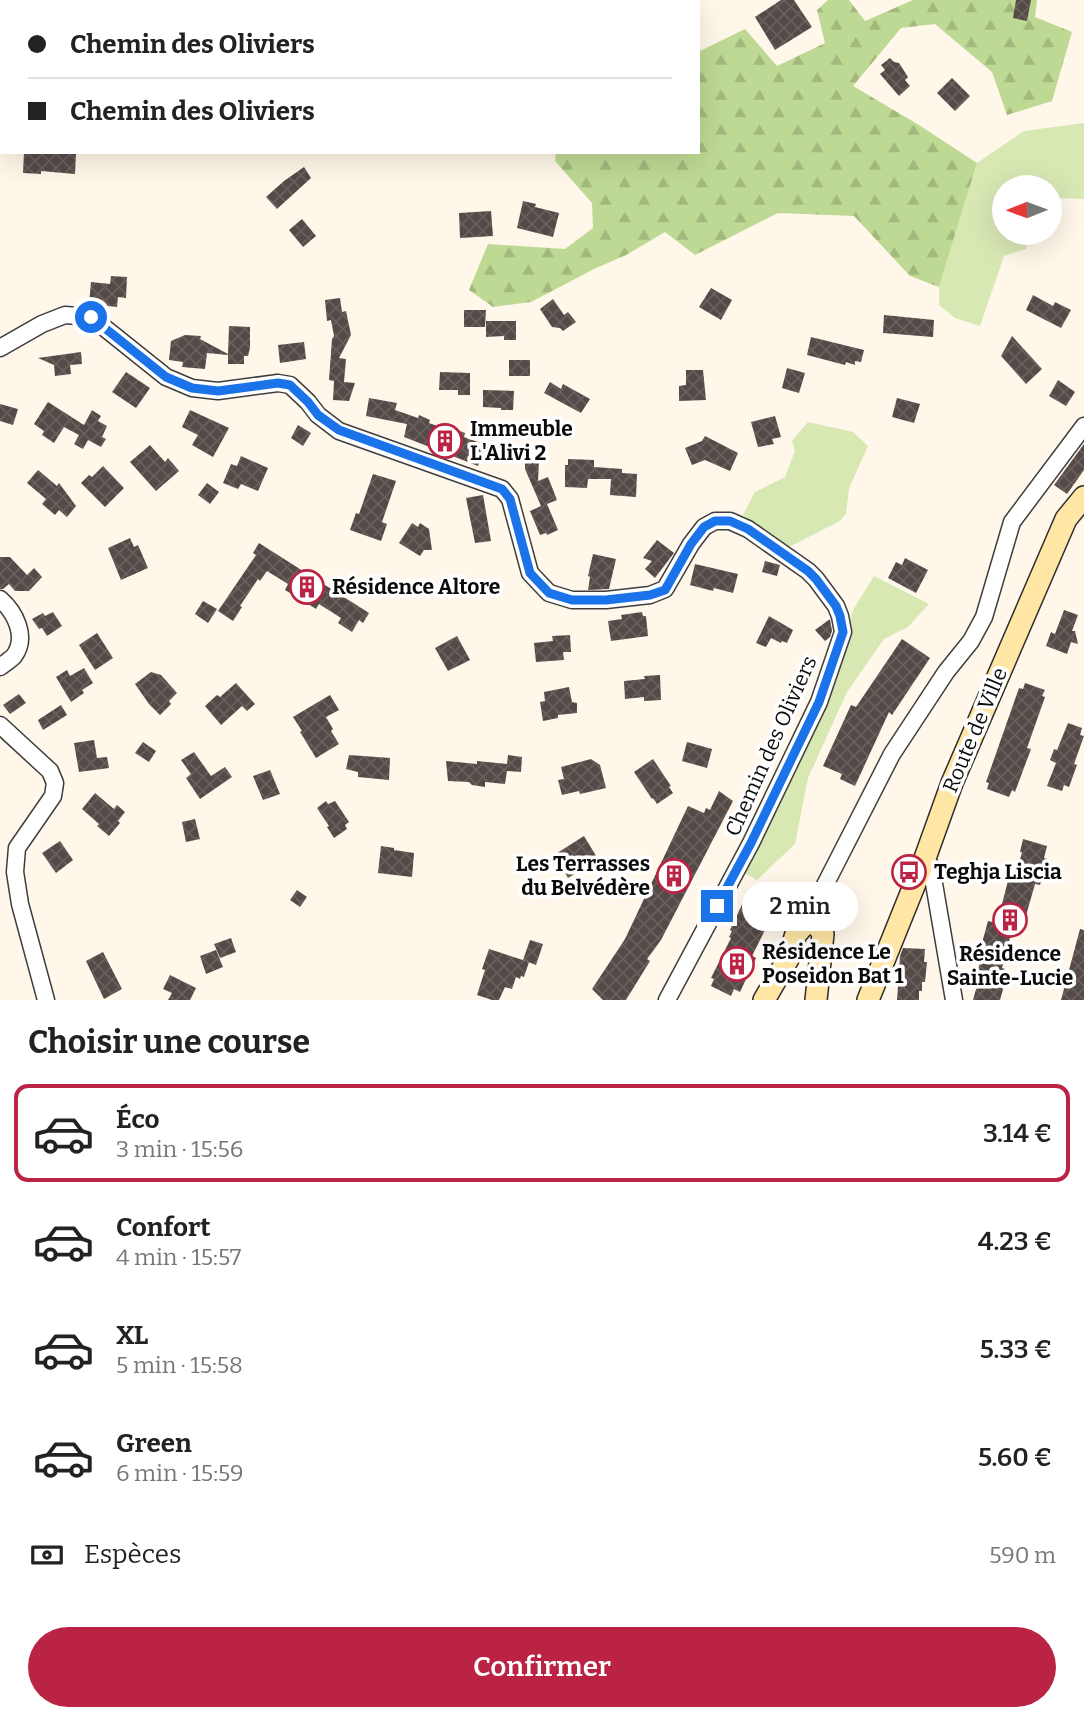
<!DOCTYPE html>
<html lang="fr">
<meta charset="utf-8">
<style>
:root{--surface:#fff;--page:#f6f6f6;--text:#222;--muted:#767676;--line:#e0e0e0;--accent:#bb2344}
body{margin:0;font-family:Bitter,serif;background:var(--page);color:var(--text);height:100vh;display:flex;flex-direction:column;font-size:26px;white-space:nowrap}
*{box-sizing:border-box;margin:0}
p{font-size:23px;color:var(--muted)}
.icon{flex:none;width:38px;height:38px;fill:none;stroke:currentColor;stroke-width:2;stroke-linecap:round;stroke-linejoin:round}
.map{position:relative;height:1000px;overflow:hidden}
.panel{display:flex;flex-direction:column;background:var(--surface);flex:1}
.panel>*{flex:none}
.top-card{position:absolute;left:0px;top:0px;width:700px;height:154px;box-shadow:0 7px 28px #0002;display:grid;align-content:center;height:154px;padding:0 28px;background:var(--surface)}
.needle{width:46px;rotate:269deg}
.tools{position:absolute;left:992px;top:175px;display:grid;gap:14px}
.tools a{display:grid;place-items:center;width:70px;height:70px;border-radius:50%;background:var(--surface);box-shadow:0 7px 28px #0002;font-size:35px}
.end{position:absolute;width:32px;height:32px;margin:-16px;border:9px solid #1a73e8;background:#fff;box-shadow:0 0 0 4px #fff}
.from{border-radius:50%}
.bubble{position:absolute;height:49px;border-radius:24px;background:var(--surface);box-shadow:0 7px 28px #0002;font-size:23px;font-weight:600;line-height:49px;text-align:center}
.top-card b{display:flex;align-items:center;gap:24px;height:66px;font-size:26px}
.top-card b+b{border-top:2px solid var(--line)}
.top-card i{width:18px;height:18px;background:var(--text)}
ul{padding:0;list-style:none}
li{display:flex;align-items:center;gap:21px;height:98px;margin:0 14px 10px;padding:0 14px;border:4px solid transparent;border-radius:14px}
li div{flex:1}
li b{display:block;font-size:26px}
li em{font-style:normal;font-weight:600}
li.active{border-color:var(--accent)}
li>.icon{width:63px;height:63px;stroke-width:1.5}
h2{padding:0 28px;font-size:32px;line-height:84px}
.pay{display:flex;align-items:center;gap:18px;height:77px;padding:0 28px;font-size:26px}
.pay p{margin-inline-start:auto}
.primary-button{display:flex;gap:14px;margin-top:auto;padding:14px 28px}
.primary-button a{flex:1;height:80px;border-radius:42px;background:var(--accent);color:#fff;font-size:28px;font-weight:600;line-height:80px;text-align:center}
.map>svg:first-child{display:block}
.green{fill:#d8e8b3}
.forest{fill:url(#forest-firs)}
.building{fill:url(#building-cross-hatch)}
.lines{fill:none;stroke-linecap:round;stroke-linejoin:round}
.street-casing{stroke:#3e3e3e;stroke-width:19}
.secondary-casing{stroke:#2d2d2d;stroke-width:24}
.street{stroke:#fff;stroke-width:16}
.secondary{stroke:#ffe6a4;stroke-width:21}
.route{stroke:#1a73e8;stroke-width:9}
.labels{text-anchor:middle;stroke-width:7;stroke-linejoin:round;paint-order:stroke}
.poi-label{font-size:21px;font-weight:bold;fill:#0b0b0b;stroke:#fff;text-anchor:start}
.street-label{font-size:21px;fill:#0b0b0b;stroke:#fff}
</style>
<div class="map">
<svg width="1084" height="1000" viewBox="0 0 1084 1000">
<defs>
<pattern id="forest-firs" width="22" height="20" patternUnits="userSpaceOnUse" patternTransform="scale(1.75)"><rect width="22" height="20" fill="#bed993"/><path d="M5 1l3.5 6h-7zM16 11l3.5 6h-7z" fill="#a2b97d"/></pattern>
<pattern id="building-cross-hatch" width="8" height="8" patternUnits="userSpaceOnUse" patternTransform="scale(1.75)"><rect width="8" height="8" fill="#544a47"/><path d="M0 0l8 8M0 8l8-8" fill="none" stroke="#68605d"/></pattern>
</defs>
<rect width="100%" height="100%" fill="#fff7e9"/>
<g class="green">
<polygon points="1084,123 1084,199 1050,198 1050,187 1004,187 1004,233 1029,233 1026,249 1004,256 980,326 955,318 939,305 939,287 977,163 1024,131"/>
<polygon points="808,422 853,432 868,446 849,488 846,514 840,521 789,547 743,515 755,492 785,477 795,451 792,441"/>
<polygon points="874,576 929,604 908,627 884,639 847,692 808,778 795,844 757,880 744,873 799,765 839,661 853,610"/>
</g>
<polygon class="forest" points="828,0 849,0 865,21 913,0 1037,0 1035,17 1072,32 1052,101 1007,115 992,72 935,24 901,28 853,86 919,125 977,163 939,287 910,276 854,216 778,213 695,255 665,232 626,255 594,269 531,302 493,307 469,290 488,244 565,249 593,228 592,203 555,161 556,152 698,152 698,52 745,29 777,66 825,43 817,10"/>
<g class="building">
<polygon points="781,0 794,0 812,27 775,50 755,17"/>
<polygon points="1016,0 1031,0 1027,21 1013,18"/>
<polygon points="890,58 894,62 899,63 908,77 905,80 910,86 899,96 880,74 885,70 881,65"/>
<polygon points="952,78 970,96 955,111 937,93"/>
<polygon points="24,152 76,152 75,174 41,171 41,174 23,173"/>
<polygon points="304,167 311,178 277,209 266,197 284,181"/>
<polygon points="523,201 536,204 535,207 559,213 553,237 517,228"/>
<polygon points="491,211 493,236 460,238 459,213"/>
<polygon points="302,219 316,236 303,247 289,230"/>
<polygon points="111,276 127,277 126,298 118,297 117,307 89,304 91,282 110,284"/>
<polygon points="711,288 732,300 721,320 699,307"/>
<polygon points="1033,295 1053,306 1055,302 1071,310 1061,328 1026,310"/>
<polygon points="340,298 342,312 346,311 351,335 339,358 346,359 344,382 355,383 349,401 333,400 334,381 329,380 332,339 334,336 331,320 327,321 325,300"/>
<polygon points="553,299 564,315 568,312 576,322 563,331 560,328 552,327 540,309"/>
<polygon points="464,310 486,310 485,327 464,327"/>
<polygon points="884,315 934,320 933,337 883,333"/>
<polygon points="486,321 516,321 516,340 504,340 504,336 486,337"/>
<polygon points="229,326 250,327 250,348 248,356 244,356 244,364 228,364 228,355 207,353 205,369 182,367 183,362 169,360 171,341 185,335 201,336 200,339 228,354"/>
<polygon points="1012,336 1042,369 1026,384 1001,356"/>
<polygon points="811,337 864,350 861,362 855,361 855,365 846,362 845,365 807,355"/>
<polygon points="304,342 306,359 280,363 278,345"/>
<polygon points="81,352 82,364 70,365 71,374 55,376 54,365 38,358"/>
<rect x="509" y="360" width="21" height="16"/>
<polygon points="787,368 805,373 799,393 782,388"/>
<polygon points="686,370 703,370 706,400 679,401 679,386 686,385"/>
<polygon points="126,372 150,388 136,408 112,392"/>
<polygon points="440,372 470,373 470,395 458,395 458,390 439,390"/>
<polygon points="1058,380 1075,392 1066,406 1049,396"/>
<polygon points="550,382 561,389 563,384 590,399 581,413 544,393"/>
<polygon points="483,390 514,391 513,410 501,410 501,408 483,407"/>
<polygon points="369,398 397,403 395,410 418,418 419,415 430,420 429,423 451,431 452,428 465,433 464,437 486,445 478,466 404,437 407,424 366,416"/>
<polygon points="897,398 920,404 914,423 892,417"/>
<polygon points="48,402 84,425 92,410 101,416 98,421 107,426 102,437 106,439 101,447 88,440 83,449 74,444 79,435 64,427 54,443 42,435 44,431 34,424"/>
<polygon points="0,404 18,409 13,425 0,421"/>
<polygon points="190,410 229,428 213,457 192,445 198,435 182,427"/>
<polygon points="775,416 781,437 772,439 774,444 758,447 751,422"/>
<polygon points="298,425 311,433 303,446 291,438"/>
<polygon points="705,436 738,453 730,471 705,460 692,465 685,448 702,441"/>
<polygon points="1084,444 1084,470 1067,494 1054,485"/>
<polygon points="150,445 165,462 168,458 179,471 156,491 130,462"/>
<polygon points="241,456 268,468 258,491 241,484 238,489 223,483 231,464 237,466"/>
<polygon points="525,459 539,460 538,481 548,477 557,500 547,504 558,530 547,535 546,533 540,535 530,511 541,506 525,469"/>
<polygon points="568,459 594,460 594,467 622,469 622,473 637,474 636,497 610,495 611,479 588,479 587,488 565,487 565,465 568,465"/>
<polygon points="103,466 124,488 105,507 81,483 89,475 92,477"/>
<polygon points="38,470 57,486 59,483 76,506 67,517 59,510 55,515 42,504 46,499 27,483"/>
<polygon points="373,474 396,481 382,522 387,524 381,541 350,530 356,513 359,514"/>
<polygon points="207,483 219,492 210,504 198,495"/>
<polygon points="483,495 491,541 475,543 466,498"/>
<polygon points="412,523 418,527 420,523 429,529 432,550 424,550 420,556 399,543"/>
<polygon points="130,538 134,547 138,545 148,568 121,580 108,548"/>
<polygon points="657,540 674,553 655,578 645,569 652,561 643,558"/>
<polygon points="259,543 369,613 363,623 359,620 352,632 338,623 341,618 319,604 316,609 285,590 288,584 267,571 260,581 258,579 240,606 242,607 233,621 218,611 256,555 253,553"/>
<polygon points="593,554 616,559 609,589 588,590 590,577 588,576"/>
<polygon points="0,557 10,557 27,575 34,568 42,577 29,591 15,591 9,584 3,589 0,589"/>
<polygon points="905,558 928,570 916,593 888,578 896,562 902,565"/>
<polygon points="765,561 780,565 777,576 762,572"/>
<polygon points="695,564 738,574 733,593 714,588 713,591 690,585"/>
<polygon points="203,601 217,609 208,623 195,614"/>
<polygon points="1064,610 1078,615 1072,631 1075,631 1078,644 1071,642 1067,654 1046,646 1051,632 1055,634"/>
<polygon points="53,612 62,626 47,636 42,628 39,629 32,619 43,613 45,616"/>
<polygon points="642,612 643,616 646,616 648,636 611,641 608,621 622,619 621,615"/>
<polygon points="769,616 793,630 787,643 782,641 781,643 771,638 766,647 756,643"/>
<polygon points="830,619 832,631 830,637 825,641 815,630"/>
<polygon points="97,633 113,658 95,670 79,645"/>
<polygon points="570,635 571,652 563,652 564,660 536,662 534,643 553,641 552,636"/>
<polygon points="457,636 470,660 448,671 435,648"/>
<polygon points="902,639 930,658 892,715 889,712 855,786 840,779 842,774 823,766 851,705 856,707"/>
<polygon points="84,668 93,683 82,690 84,693 71,702 56,677 67,670 70,676"/>
<polygon points="151,672 161,675 177,693 169,701 171,704 160,715 149,704 135,684"/>
<polygon points="660,675 661,700 644,701 644,697 625,699 624,681 645,679 644,676"/>
<polygon points="236,683 255,704 247,711 242,706 221,725 205,706 217,695 220,697"/>
<polygon points="1025,683 1045,690 1042,696 1045,697 1027,748 1031,749 1015,792 1012,790 1009,797 987,789 989,783 986,782 1019,688 1023,689"/>
<polygon points="569,687 572,702 577,703 577,713 558,715 558,718 543,721 540,702 545,701 544,692"/>
<polygon points="19,694 26,703 10,714 3,705"/>
<polygon points="330,695 339,710 326,717 333,729 331,731 339,744 316,758 300,732 302,731 293,717"/>
<polygon points="61,705 67,715 43,730 38,720"/>
<polygon points="1068,723 1082,728 1080,735 1084,736 1074,764 1077,765 1069,787 1064,785 1062,791 1047,786 1056,763 1050,760 1054,749 1057,750"/>
<polygon points="94,740 97,758 107,757 109,768 79,772 74,743"/>
<polygon points="143,742 156,751 149,762 135,753"/>
<polygon points="687,742 712,749 707,768 682,761"/>
<polygon points="194,752 211,776 225,767 232,777 200,799 186,778 191,774 181,760"/>
<polygon points="349,755 390,758 389,780 358,777 358,772 346,769"/>
<polygon points="508,755 522,757 521,772 507,771 505,784 485,782 485,787 472,785 469,782 448,781 446,761 477,764 477,761 507,764"/>
<polygon points="591,759 600,765 606,788 580,794 579,791 562,795 558,780 564,779 561,767"/>
<polygon points="653,759 671,786 669,787 673,793 657,804 653,798 652,799 634,772"/>
<polygon points="270,770 280,794 263,800 253,776"/>
<polygon points="719,791 733,801 661,940 647,959 650,961 626,1000 603,1000 592,989 625,939 688,806 704,813 706,808 710,810"/>
<polygon points="95,793 114,809 117,805 125,812 118,821 120,823 109,836 97,826 99,824 82,809"/>
<polygon points="326,801 328,804 335,801 349,822 345,825 347,829 334,838 327,827 329,826 317,808"/>
<polygon points="195,819 200,839 186,842 182,822"/>
<polygon points="584,836 598,859 568,878 554,855"/>
<polygon points="1023,839 1047,846 1044,858 1047,859 1040,885 1035,884 1025,919 1023,918 1020,929 1013,927 1002,968 1005,969 1002,981 1005,982 1000,1000 973,1000 980,975 977,974 980,962 977,961 988,921 997,923 1009,877 1015,879 1022,852 1020,852"/>
<polygon points="60,841 73,860 56,873 42,853"/>
<polygon points="381,846 394,848 394,850 414,853 412,877 378,873"/>
<polygon points="297,890 307,897 300,907 290,900"/>
<polygon points="752,891 772,901 769,907 775,910 752,956 756,958 740,992 734,989 731,996 711,986 714,979 711,978 731,938 729,937 732,931 730,930 746,896 749,897"/>
<polygon points="1080,929 1084,930 1084,1000 1061,1000"/>
<polygon points="231,938 236,952 220,958 214,944"/>
<polygon points="530,940 543,944 536,965 523,960"/>
<polygon points="903,948 925,949 924,962 927,962 925,982 922,982 922,991 919,991 919,1000 897,1000 900,956"/>
<polygon points="489,949 529,962 524,977 521,976 520,979 516,977 512,989 505,987 499,1000 492,1000 477,995 485,970 482,969"/>
<polygon points="216,950 223,967 206,974 200,956"/>
<polygon points="103,952 122,989 104,999 86,961"/>
<polygon points="170,975 196,988 190,1000 168,1000 172,993 163,989"/>
</g>
<g class="lines">
<g class="street-casing">
<g id="street">
<polyline points="0,348 42,324 65,315 91,317 166,377 192,388 218,391 278,383 290,385 308,402 318,415 339,431 502,489 510,499 530,573 549,593 572,600 606,600 650,595 665,589 691,544 704,527 715,521 730,521 748,529 808,571 816,579 836,606 840,616 843,632 819,702 751,843 667,1000"/>
<path d="M0,599C15,612 28,637 14,656C10,660 4,664 0,667"/>
<polyline points="0,725 50,771 55,783 53,796 17,848 15,872 20,904 46,1000"/>
<polyline points="924,861 931,866 954,1000"/>
<polyline points="817,924 825,885 892,754 946,672 971,641 984,617 1012,522 1084,426"/>
</g>
</g>
<g class="secondary-casing">
<g id="secondary">
<polyline points="764,1000 788,959 796,934 803,926 810,923 817,924 823,934 816,1000"/>
<polyline points="868,1000 924,861 952,783 1066,519 1084,497"/>
</g>
</g>
<use href="#street" class="street"/>
<use href="#secondary" class="secondary"/>
</g>
<g class="lines">
<polyline class="route" points="91,317 166,377 192,388 218,391 278,383 290,385 308,402 318,415 339,430 502,489 510,499 530,573 549,593 572,600 606,600 650,595 665,590 691,544 704,527 715,521 730,521 748,529 808,571 816,579 836,606 840,616 843,632 819,702 751,843 717,906"/>
</g>
<defs>
<g id="building-ring" transform="scale(1.75)"><circle r="9.5" fill="#fff" stroke="#bb2344" stroke-width="1.5"/><path d="M-4-6H4V6H1V3H-1V6H-4ZM-2.5-4.3h1.7v1.8h-1.7ZM.8-4.3h1.7v1.8H.8ZM-2.5-1h1.7V.8h-1.7ZM.8-1h1.7V.8H.8Z" fill="#bb2344"/></g>
<g id="bus-ring" transform="scale(1.75)"><circle r="9.5" fill="#fff" stroke="#bb2344" stroke-width="1.5"/><path d="M-5-6H5V4H4V6H2V4H-2V6H-4V4H-5ZM-3.5-4V0h7V-4ZM-3.5 1.2v1.5H-2V1.2ZM2 1.2v1.5H3.5V1.2Z" fill="#bb2344"/></g>
</defs>
<g fill-rule="evenodd">
<use href="#building-ring" x="445" y="441"/>
<use href="#building-ring" x="307" y="587"/>
<use href="#bus-ring" x="909" y="872"/>
<use href="#building-ring" x="674" y="876"/>
<use href="#building-ring" x="1010" y="920"/>
<use href="#building-ring" x="737" y="964"/>
</g>
<g class="labels">
<g class="poi-label">
<text x="470" y="436">Immeuble<tspan x="470" dy="24">L'Alivi 2</tspan></text>
<text x="332" y="594">Résidence Altore</text>
<text x="650" y="871" text-anchor="end">Les Terrasses<tspan x="650" dy="24">du Belvédère</tspan></text>
<text x="934" y="879">Teghja Liscia</text>
<text x="762" y="959">Résidence Le<tspan x="762" dy="24">Poseidon Bat 1</tspan></text>
<text x="1010" y="961" text-anchor="middle">Résidence<tspan x="1010" dy="24">Sainte-Lucie</tspan></text>
</g>
<g class="street-label">
<text transform="translate(975 730) rotate(-67)" y="7">Route de Ville</text>
<text transform="translate(771 746) rotate(-66)" y="7">Chemin des Oliviers</text>
</g>
</g>
</svg>
<div class="tools">
<a><svg class="needle" viewBox="-14 -14 28 28"><path d="M0-13l5 13h-10z" fill="#e53935"/><path d="M0 13l5-13h-10z" fill="#767676"/></svg></a>
</div>
<i class="end from" style="left:91px;top:317px"></i>
<i class="end" style="left:717px;top:906px"></i>
<div class="bubble" style="left:742px;top:882px;width:116px">2 min</div>
<div class="top-card">
<b><i class="from"></i>Chemin des Oliviers</b>
<b><i></i>Chemin des Oliviers</b>
</div>
</div>
<section class="panel">
<h2>Choisir une course</h2>
<ul>
<li class="active"><svg class="icon" aria-label="car" viewBox="0 0 24 24"><path d="M5 17H2v-5l4-1 3-4h7l3 4 3 1v5h-3M9 17h6M6 11h13"/><circle cx="7" cy="17" r="2"/><circle cx="17" cy="17" r="2"/></svg><div><b>Éco</b><p>3 min · 15:56</p></div><em>3.14 €</em></li>
<li><svg class="icon" aria-label="car" viewBox="0 0 24 24"><path d="M5 17H2v-5l4-1 3-4h7l3 4 3 1v5h-3M9 17h6M6 11h13"/><circle cx="7" cy="17" r="2"/><circle cx="17" cy="17" r="2"/></svg><div><b>Confort</b><p>4 min · 15:57</p></div><em>4.23 €</em></li>
<li><svg class="icon" aria-label="car" viewBox="0 0 24 24"><path d="M5 17H2v-5l4-1 3-4h7l3 4 3 1v5h-3M9 17h6M6 11h13"/><circle cx="7" cy="17" r="2"/><circle cx="17" cy="17" r="2"/></svg><div><b>XL</b><p>5 min · 15:58</p></div><em>5.33 €</em></li>
<li><svg class="icon" aria-label="car" viewBox="0 0 24 24"><path d="M5 17H2v-5l4-1 3-4h7l3 4 3 1v5h-3M9 17h6M6 11h13"/><circle cx="7" cy="17" r="2"/><circle cx="17" cy="17" r="2"/></svg><div><b>Green</b><p>6 min · 15:59</p></div><em>5.60 €</em></li>
</ul>
<div class="pay"><svg class="icon" aria-label="cash" viewBox="0 0 24 24"><path d="M3 7h18v10H3z"/><circle cx="12" cy="12" r="2"/></svg>Espèces<p>590 m</p></div>
<div class="primary-button"><a>Confirmer</a></div>
</section>
